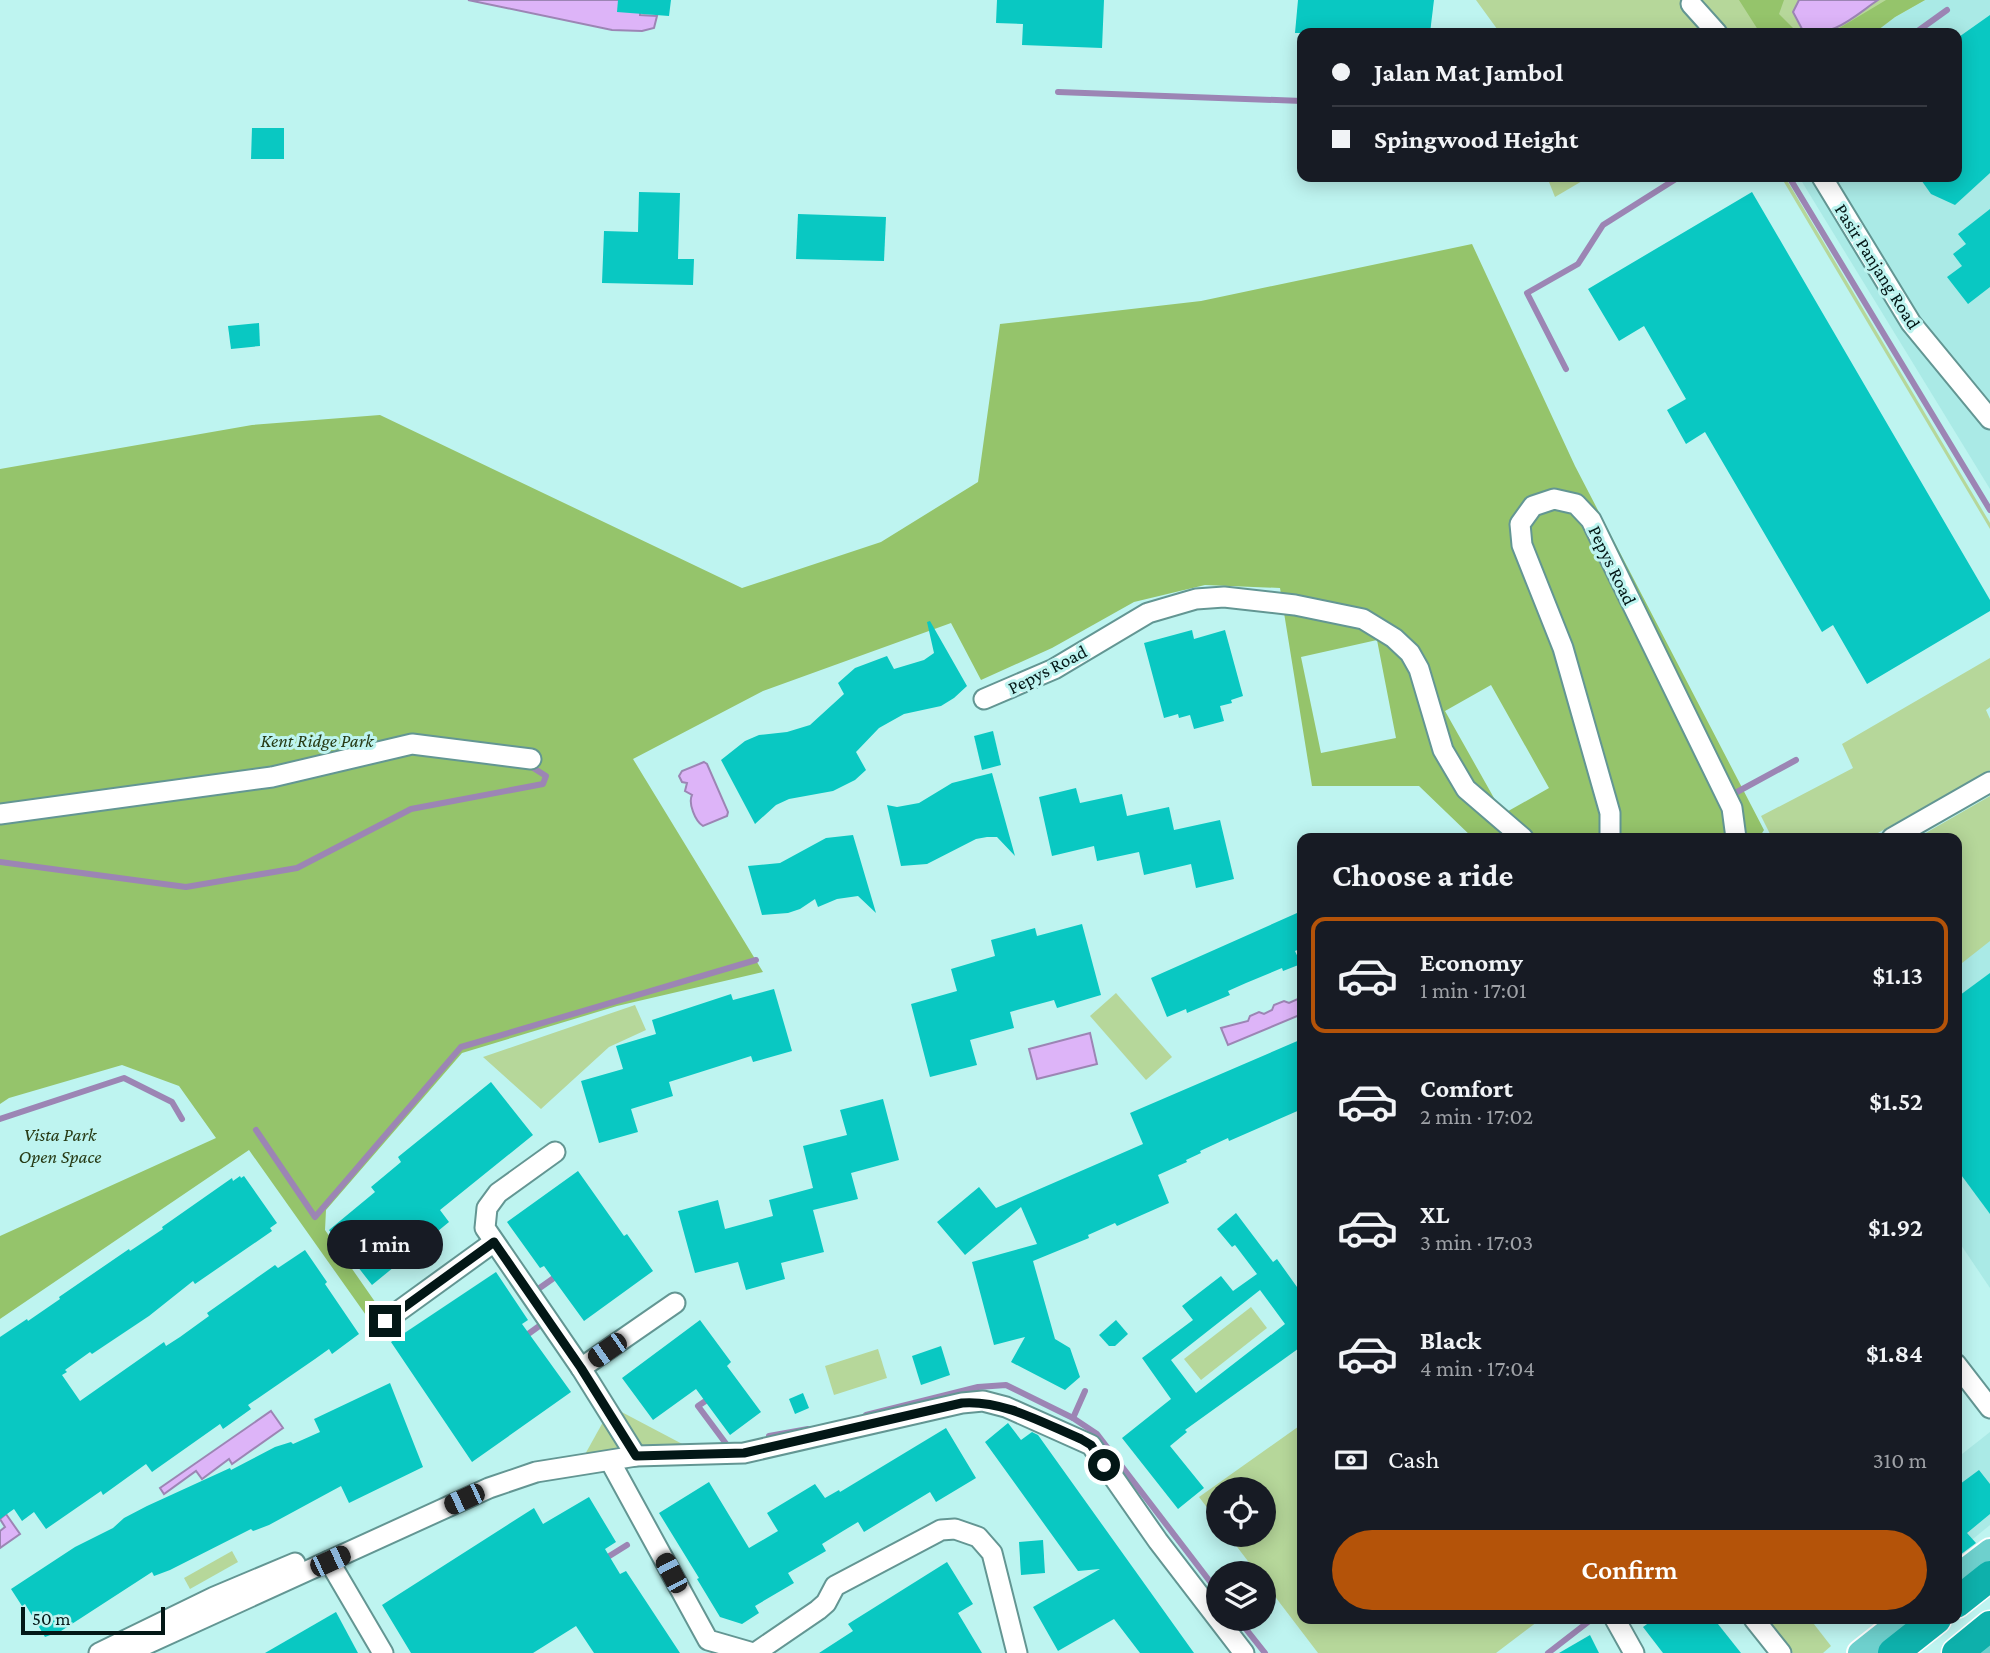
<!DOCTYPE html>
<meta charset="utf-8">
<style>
:root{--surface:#171b24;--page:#242831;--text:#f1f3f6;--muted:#9ea1a6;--line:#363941;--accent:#b45309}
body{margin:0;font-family:"Crimson Pro",serif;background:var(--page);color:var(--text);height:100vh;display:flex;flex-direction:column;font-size:26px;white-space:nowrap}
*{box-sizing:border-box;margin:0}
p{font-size:23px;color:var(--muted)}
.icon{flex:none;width:38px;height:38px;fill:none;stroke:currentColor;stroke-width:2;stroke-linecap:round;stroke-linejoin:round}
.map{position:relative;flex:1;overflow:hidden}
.panel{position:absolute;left:1297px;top:833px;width:665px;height:791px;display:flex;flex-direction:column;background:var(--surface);border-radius:14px;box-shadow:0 4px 18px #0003}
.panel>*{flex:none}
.banner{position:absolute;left:1297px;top:28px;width:665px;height:154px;border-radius:14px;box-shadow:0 4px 18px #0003;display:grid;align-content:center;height:154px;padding:0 35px;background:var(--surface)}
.controls{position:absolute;left:1206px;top:1477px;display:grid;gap:14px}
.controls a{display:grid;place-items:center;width:70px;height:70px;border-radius:50%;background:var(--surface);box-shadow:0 4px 18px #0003;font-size:35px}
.scale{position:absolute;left:21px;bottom:18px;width:144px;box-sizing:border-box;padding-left:7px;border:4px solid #031716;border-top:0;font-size:19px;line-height:24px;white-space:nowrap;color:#031716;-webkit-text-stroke:5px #bef4f0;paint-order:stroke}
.end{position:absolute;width:32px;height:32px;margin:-16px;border:9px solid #031716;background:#fff;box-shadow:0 0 0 4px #fff}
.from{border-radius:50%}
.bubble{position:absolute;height:49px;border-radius:24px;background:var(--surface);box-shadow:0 4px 18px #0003;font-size:23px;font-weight:600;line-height:49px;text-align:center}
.car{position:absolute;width:21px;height:42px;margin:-21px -10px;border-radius:9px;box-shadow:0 0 5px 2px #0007;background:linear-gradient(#222 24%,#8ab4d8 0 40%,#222 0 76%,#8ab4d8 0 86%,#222 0)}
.banner b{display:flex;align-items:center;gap:24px;height:66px;font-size:26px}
.banner b+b{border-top:2px solid var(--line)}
.banner i{width:18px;height:18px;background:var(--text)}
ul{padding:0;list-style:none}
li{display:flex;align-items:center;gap:21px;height:116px;margin:0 14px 10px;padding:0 21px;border:4px solid transparent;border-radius:14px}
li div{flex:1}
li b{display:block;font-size:26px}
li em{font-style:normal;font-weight:600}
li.current{border-color:var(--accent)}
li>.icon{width:63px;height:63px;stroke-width:1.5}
h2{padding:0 35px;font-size:32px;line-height:84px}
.pay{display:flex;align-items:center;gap:18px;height:77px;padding:0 35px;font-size:26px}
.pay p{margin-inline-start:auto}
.primary-button{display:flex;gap:14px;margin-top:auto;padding:14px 35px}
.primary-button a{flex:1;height:80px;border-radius:42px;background:var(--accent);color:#fff;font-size:28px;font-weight:600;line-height:80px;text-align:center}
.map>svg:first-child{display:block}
.built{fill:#aaeae6}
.green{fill:#b6d79a}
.forest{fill:#95c46b;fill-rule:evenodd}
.water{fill:#ddb4f8;stroke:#9c85b4;stroke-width:2}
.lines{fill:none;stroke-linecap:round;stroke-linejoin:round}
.stream{stroke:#9c85b4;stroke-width:6}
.building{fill:#09c8c2;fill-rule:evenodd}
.minor-casing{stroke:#639693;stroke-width:23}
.major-casing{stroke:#fff;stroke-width:28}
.highway-casing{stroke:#fff;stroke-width:33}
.minor{stroke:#fff;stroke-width:19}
.major{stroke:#6ed0cd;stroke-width:24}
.highway{stroke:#0eb0ab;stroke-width:30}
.route{stroke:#031716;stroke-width:9}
.labels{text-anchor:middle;stroke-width:6;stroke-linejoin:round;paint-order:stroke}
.street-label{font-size:19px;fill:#031716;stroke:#bef4f0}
.park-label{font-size:19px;font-style:italic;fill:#273a15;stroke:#bef4f0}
</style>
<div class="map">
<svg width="1990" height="1653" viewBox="0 0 1990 1653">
<rect width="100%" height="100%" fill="#bef4f0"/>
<g class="built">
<polygon points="1925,0 1990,0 1990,489 1799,177 1956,177 1956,33 1874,33 1895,17"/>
<polygon points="1990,936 1990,1288 1957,1239 1957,963"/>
<polygon points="1990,1432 1990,1525 1957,1552 1957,1458"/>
</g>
<g class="green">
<polygon points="1476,0 1925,0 1895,17 1874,33 1500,33"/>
<polygon points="1547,177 1589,177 1555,197"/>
<polygon points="1781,177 1785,177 1990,523 1990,529"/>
<polygon points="1990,658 1990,707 1986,710 1990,719 1990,770 1869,838 1772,838 1761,816 1853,768 1842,744"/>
<polygon points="1990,796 1990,941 1957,967 1956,838 1917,838"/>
<polygon points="1116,993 1172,1057 1146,1080 1090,1016"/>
<polygon points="635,1005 646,1030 609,1047 541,1109 483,1057"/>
<polygon points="1251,1307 1267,1328 1201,1380 1184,1359"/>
<polygon points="878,1349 887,1378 834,1395 825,1366"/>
<polygon points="614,1408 688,1447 640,1448"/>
<polygon points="603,1422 623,1451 583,1458"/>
<polygon points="1302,1424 1302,1619 1541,1619 1496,1653 1318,1653 1264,1582 1264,1573 1257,1573 1228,1535 1264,1535 1264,1489 1218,1489 1218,1522 1199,1497"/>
<polygon points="232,1551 238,1562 190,1589 184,1578"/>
<polygon points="1765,1619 1810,1619 1831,1646 1823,1653 1793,1653"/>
</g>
<g class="forest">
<polygon points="1739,0 1784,0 1779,14 1798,33 1760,33"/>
<polygon points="1886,0 1925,0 1895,17 1874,33 1831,33"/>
<path d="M1472,244L1575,466L1764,830L1759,838H1473L1419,786H1312L1280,588L1205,585L1134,602L1052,648L981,680L951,623L763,691L633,759L763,972L617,1006L462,1053L326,1210L325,1230L380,1309L368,1318L249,1150L0,1319V1236L216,1138L179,1086L122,1065L9,1098L0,1104V469L252,425L380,415L742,588L881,542L978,482L1000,324L1201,301ZM1377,640L1396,738L1321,753L1301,657ZM1491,685L1549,788L1503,814L1445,711Z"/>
</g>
<g class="water">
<polygon points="468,0 641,0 640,15 657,16 654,28 642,31 612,30"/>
<path d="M1799,0H1878C1854,16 1832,40 1802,29L1793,12Z"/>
<path d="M704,762L707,764L728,812L727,816L703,826C695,821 688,803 692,795L685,791L687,783L682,782L679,776L682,771Z"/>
<polygon points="1302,993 1302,1014 1228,1045 1221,1028 1248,1021 1250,1016 1259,1012 1264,1014 1272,1010 1274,1005 1284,1001 1289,1003 1298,999"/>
<polygon points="1090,1033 1097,1064 1037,1079 1029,1049"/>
<polygon points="271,1411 283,1428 232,1464 229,1459 202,1479 196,1471 164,1494 160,1488"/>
<polygon points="6,1514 20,1534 0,1548 0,1531 5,1527 0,1519"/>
</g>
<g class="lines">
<g class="stream">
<polyline points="1915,33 1947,10"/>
<polyline points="1058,92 1302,101"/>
<polyline points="1789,177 1990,510"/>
<polyline points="1566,369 1527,293 1578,264 1603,225 1679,177"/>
<polyline points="1737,792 1796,760"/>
<polyline points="0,862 186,887 297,868 411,809 543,784 546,776 527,764"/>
<polyline points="0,1119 124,1078 172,1102 182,1119"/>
<polyline points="256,1130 315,1217 461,1047 756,960"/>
<polyline points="534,1292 558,1275"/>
<polyline points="524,1337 542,1324"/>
<polyline points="710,1398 698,1406 727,1445"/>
<polyline points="866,1415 978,1387 1006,1385 1073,1418 1097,1434 1218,1592"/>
<polyline points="1073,1418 1085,1391"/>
<polyline points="769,1436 808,1429"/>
<polyline points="603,1560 627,1545"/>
<polyline points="1238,1619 1265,1653"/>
<polyline points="1548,1653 1592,1619"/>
</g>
</g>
<g class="building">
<polygon points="618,0 671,0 669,16 617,12"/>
<polygon points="997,0 1104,0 1102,48 1022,45 1023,24 996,23"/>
<polygon points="1298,0 1434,0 1430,33 1295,33"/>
<polygon points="1990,15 1990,173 1955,205 1931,194 1919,177 1956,177 1956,39"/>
<polygon points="252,128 284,128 284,159 251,159"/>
<polygon points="639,192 680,193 678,259 694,259 693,285 602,283 604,231 638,232"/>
<polygon points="1752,192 1990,600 1990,611 1867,684 1833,625 1822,632 1705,432 1686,444 1667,410 1686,399 1644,326 1619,341 1588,289"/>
<polygon points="1990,209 1990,287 1968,304 1947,277 1962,266 1953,254 1966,244 1958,234"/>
<polygon points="798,214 886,217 884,261 796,259"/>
<polygon points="259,323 260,346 231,349 228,326"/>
<polygon points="930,621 967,686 954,698 941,706 904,714 879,728 856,752 866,770 855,780 833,791 789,799 776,805 755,824 721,760 745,741 759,735 787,732 810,725 844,694 838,683 855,668 887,656 894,669 924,660 934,653 927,622"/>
<polygon points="1192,630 1194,639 1225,630 1243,696 1231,700 1232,703 1220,706 1224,721 1194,729 1190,715 1179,718 1178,714 1164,718 1144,643"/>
<polygon points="993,731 1001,765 982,770 974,736"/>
<polygon points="992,773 1015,856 997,837 987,837 976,839 927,864 901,866 887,805 897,807 919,803 952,783"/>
<polygon points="1076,788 1080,803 1122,794 1127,816 1169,807 1174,830 1220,820 1234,879 1196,888 1191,864 1144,875 1139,852 1097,861 1094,846 1052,856 1039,797"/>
<polygon points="853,835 876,913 858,896 837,899 818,907 815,899 800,909 788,913 762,915 748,866 780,863 826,838"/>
<polygon points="1297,913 1302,913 1302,948 1295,951 1301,964 1283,971 1282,968 1246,983 1228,991 1230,995 1187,1013 1186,1009 1167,1017 1151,978"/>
<polygon points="1082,924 1101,995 1057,1008 1054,1000 1010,1012 1014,1028 970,1040 977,1065 930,1077 911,1004 957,991 951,969 995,956 991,940 1035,928 1037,936"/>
<polygon points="1990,973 1990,1214 1956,1168 1956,998"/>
<polygon points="774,989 792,1051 753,1062 751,1056 669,1082 673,1096 631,1109 638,1132 599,1143 581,1081 623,1069 616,1046 656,1034 652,1020 731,994 733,1000"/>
<polygon points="1302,1039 1302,1109 1229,1141 1228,1138 1200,1151 1201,1153 1186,1160 1187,1162 1158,1175 1169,1203 1117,1226 1115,1223 1088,1235 1089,1238 1033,1261 1055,1339 1070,1348 1080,1377 1065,1390 1011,1362 1025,1337 994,1345 972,1262 1037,1244 1021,1207 965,1255 937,1222 979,1187 996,1208 1143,1144 1130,1113"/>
<polygon points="491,1082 533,1135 440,1210 449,1222 372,1285 329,1230 375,1192 371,1187 401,1162 398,1157"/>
<polygon points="883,1099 899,1160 851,1173 858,1199 813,1210 824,1252 781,1263 785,1279 746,1290 738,1262 695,1273 678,1211 718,1200 725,1229 773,1216 769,1200 813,1188 803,1146 847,1135 840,1110"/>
<polygon points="578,1171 624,1236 627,1234 653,1271 584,1321 544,1266 540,1268 507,1222"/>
<polygon points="240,1176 241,1178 244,1176 277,1223 270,1228 272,1231 195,1284 193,1281 149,1316 92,1354 90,1352 65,1370 67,1372 62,1375 80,1401 164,1342 166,1346 180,1337 209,1316 207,1313 275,1265 278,1268 305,1250 327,1282 325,1284 359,1334 332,1354 329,1349 315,1359 248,1405 251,1409 223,1429 220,1424 152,1472 146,1464 103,1495 101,1491 46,1529 34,1512 22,1521 14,1509 0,1519 0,1337 27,1319 28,1321 60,1299 59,1297 129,1249 130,1251 163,1229 162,1227 232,1178 233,1181"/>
<path d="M1236,1213L1273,1262L1277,1259L1302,1294V1346L1185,1430L1187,1432L1170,1446L1204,1488L1178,1509L1122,1438L1171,1399L1142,1358L1193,1320L1182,1306L1221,1276L1233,1291L1257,1274L1235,1245L1232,1247L1217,1229ZM1260,1290L1285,1324L1196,1393L1171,1360Z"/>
<polygon points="496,1272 528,1320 522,1324 571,1392 472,1462 391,1342"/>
<polygon points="700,1320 731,1362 727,1366 761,1412 730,1435 696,1389 653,1420 622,1378"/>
<polygon points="1116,1320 1128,1334 1115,1346 1109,1346 1099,1335"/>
<polygon points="941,1346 950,1375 921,1385 912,1356"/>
<polygon points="390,1383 423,1467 349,1503 341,1486 269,1525 253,1531 251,1529 170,1570 154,1576 152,1572 61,1631 45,1637 25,1604 22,1606 11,1589 75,1547 113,1528 124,1518 147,1506 230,1468 231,1470 275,1447 291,1442 293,1444 320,1432 314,1419"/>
<polygon points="803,1393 809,1408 795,1414 789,1399"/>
<polygon points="1008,1423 1021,1440 1032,1432 1038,1435 1194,1653 1140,1653 1114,1619 1058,1651 1033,1607 1100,1569 1078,1571 985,1442"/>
<polygon points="946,1428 976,1478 936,1502 930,1492 864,1532 858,1522 843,1531 822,1544 826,1551 788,1573 794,1583 755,1606 759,1613 742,1624 720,1617 697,1579 699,1578 659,1513 709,1482 749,1548 778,1531 767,1513 815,1484 825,1498 839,1490 840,1492"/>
<polygon points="1979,1470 1990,1484 1990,1514 1967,1533 1976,1543 1956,1558 1956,1487"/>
<polygon points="589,1497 616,1542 605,1549 620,1574 626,1571 680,1653 594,1653 576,1626 533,1653 411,1653 382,1605 534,1508 543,1524"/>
<polygon points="1043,1540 1045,1573 1021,1575 1019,1542"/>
<polygon points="947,1562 973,1604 958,1613 982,1653 819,1653 853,1631 848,1624"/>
<polygon points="336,1612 358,1653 265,1653"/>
<polygon points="1654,1619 1714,1619 1741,1653 1663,1653 1643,1627"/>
<polygon points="1590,1635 1599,1653 1559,1653"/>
</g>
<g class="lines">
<g class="minor-casing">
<g id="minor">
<polyline points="1691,4 1717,33"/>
<polyline points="1822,177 1911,323 1990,419"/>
<polyline points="984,699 1054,669 1148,613 1196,599 1224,597 1295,605 1363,619 1394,638 1410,653 1419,669 1443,750 1466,789 1523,838"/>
<polyline points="0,814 272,777 412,744 531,759"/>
<polyline points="1610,838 1610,813 1563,648 1522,545 1520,524 1533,506 1554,499 1576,504 1591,520 1732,808 1736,838"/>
<polyline points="1892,838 1990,782"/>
<polyline points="555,1152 498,1193 487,1208 485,1228 581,1368 636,1456"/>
<polyline points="385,1321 494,1242"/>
<polyline points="1956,1364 1990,1408"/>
<polyline points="581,1368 675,1303"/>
<polyline points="610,1461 708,1640 753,1653"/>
<polyline points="329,1561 383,1653"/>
<polyline points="1615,1619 1634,1653"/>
<polyline points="1754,1619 1781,1653"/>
<polyline points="99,1653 214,1597 295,1563"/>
<polyline points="127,1653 489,1488 536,1472 636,1456 744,1453 962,1403 983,1401 1006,1407 1091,1445 1158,1541 1244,1653"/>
<polyline points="755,1653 818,1610 826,1603 835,1586 941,1530 955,1529 978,1537 992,1553 1017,1653"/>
</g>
</g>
<g class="major-casing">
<g id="major">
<polyline points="1956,1577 1990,1551"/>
<polyline points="1860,1653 1903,1619"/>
<polyline points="1984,1653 1990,1648"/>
</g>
</g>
<g class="highway-casing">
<g id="highway">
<polyline points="1956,1603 1990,1576"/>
<polyline points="1893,1653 1936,1619"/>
<polyline points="1957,1653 1990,1626"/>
</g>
</g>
<use href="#minor" class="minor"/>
<use href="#major" class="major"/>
<use href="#highway" class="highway"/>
</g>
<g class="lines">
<path class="route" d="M385,1321L494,1242L581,1368L636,1456L744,1453L962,1403C1004,1400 1043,1423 1081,1439L1091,1445L1104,1465"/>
</g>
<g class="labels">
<g class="street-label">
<text transform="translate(1878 266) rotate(58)" y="7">Pasir Panjang Road</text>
<text transform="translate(1613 565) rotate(64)" y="7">Pepys Road</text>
<text transform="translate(1047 669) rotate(-27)" y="7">Pepys Road</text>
</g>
<g class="park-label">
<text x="317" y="747">Kent Ridge Park</text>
<text x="60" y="1141">Vista Park<tspan x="60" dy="22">Open Space</tspan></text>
</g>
</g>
</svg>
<div class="controls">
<a><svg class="icon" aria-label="locate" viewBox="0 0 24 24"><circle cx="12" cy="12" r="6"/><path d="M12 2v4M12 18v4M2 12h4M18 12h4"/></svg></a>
<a><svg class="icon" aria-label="layers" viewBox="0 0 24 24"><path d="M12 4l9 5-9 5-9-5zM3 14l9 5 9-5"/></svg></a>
</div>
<div class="scale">50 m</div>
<i class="end from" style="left:1104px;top:1465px"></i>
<i class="end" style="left:385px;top:1321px"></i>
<div class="bubble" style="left:327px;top:1220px;width:116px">1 min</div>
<i class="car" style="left:607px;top:1350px;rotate:235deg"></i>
<i class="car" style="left:464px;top:1499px;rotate:245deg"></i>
<i class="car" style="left:330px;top:1561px;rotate:65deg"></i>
<i class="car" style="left:671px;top:1573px;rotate:332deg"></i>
<div class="banner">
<b><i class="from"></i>Jalan Mat Jambol</b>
<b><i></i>Spingwood Height</b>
</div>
<section class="panel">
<h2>Choose a ride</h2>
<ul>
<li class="current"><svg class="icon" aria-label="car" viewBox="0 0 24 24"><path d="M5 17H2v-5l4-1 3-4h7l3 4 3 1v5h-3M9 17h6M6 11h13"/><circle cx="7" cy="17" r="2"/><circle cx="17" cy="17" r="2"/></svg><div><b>Economy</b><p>1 min · 17:01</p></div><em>$1.13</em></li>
<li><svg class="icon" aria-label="car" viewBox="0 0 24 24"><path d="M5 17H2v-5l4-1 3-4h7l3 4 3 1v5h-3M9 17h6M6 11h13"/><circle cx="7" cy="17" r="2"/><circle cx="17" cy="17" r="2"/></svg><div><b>Comfort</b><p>2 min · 17:02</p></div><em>$1.52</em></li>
<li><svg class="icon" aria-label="car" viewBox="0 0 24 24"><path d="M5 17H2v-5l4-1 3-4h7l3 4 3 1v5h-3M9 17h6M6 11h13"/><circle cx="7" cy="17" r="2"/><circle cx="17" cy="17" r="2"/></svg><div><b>XL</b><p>3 min · 17:03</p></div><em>$1.92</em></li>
<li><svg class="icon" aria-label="car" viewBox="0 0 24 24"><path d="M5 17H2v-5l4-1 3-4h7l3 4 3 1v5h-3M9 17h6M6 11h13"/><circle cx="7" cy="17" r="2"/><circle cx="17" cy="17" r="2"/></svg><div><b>Black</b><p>4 min · 17:04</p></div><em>$1.84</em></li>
</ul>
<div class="pay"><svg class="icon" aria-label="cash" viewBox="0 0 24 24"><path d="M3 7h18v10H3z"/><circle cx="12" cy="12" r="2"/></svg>Cash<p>310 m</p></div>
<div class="primary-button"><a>Confirm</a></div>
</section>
</div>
